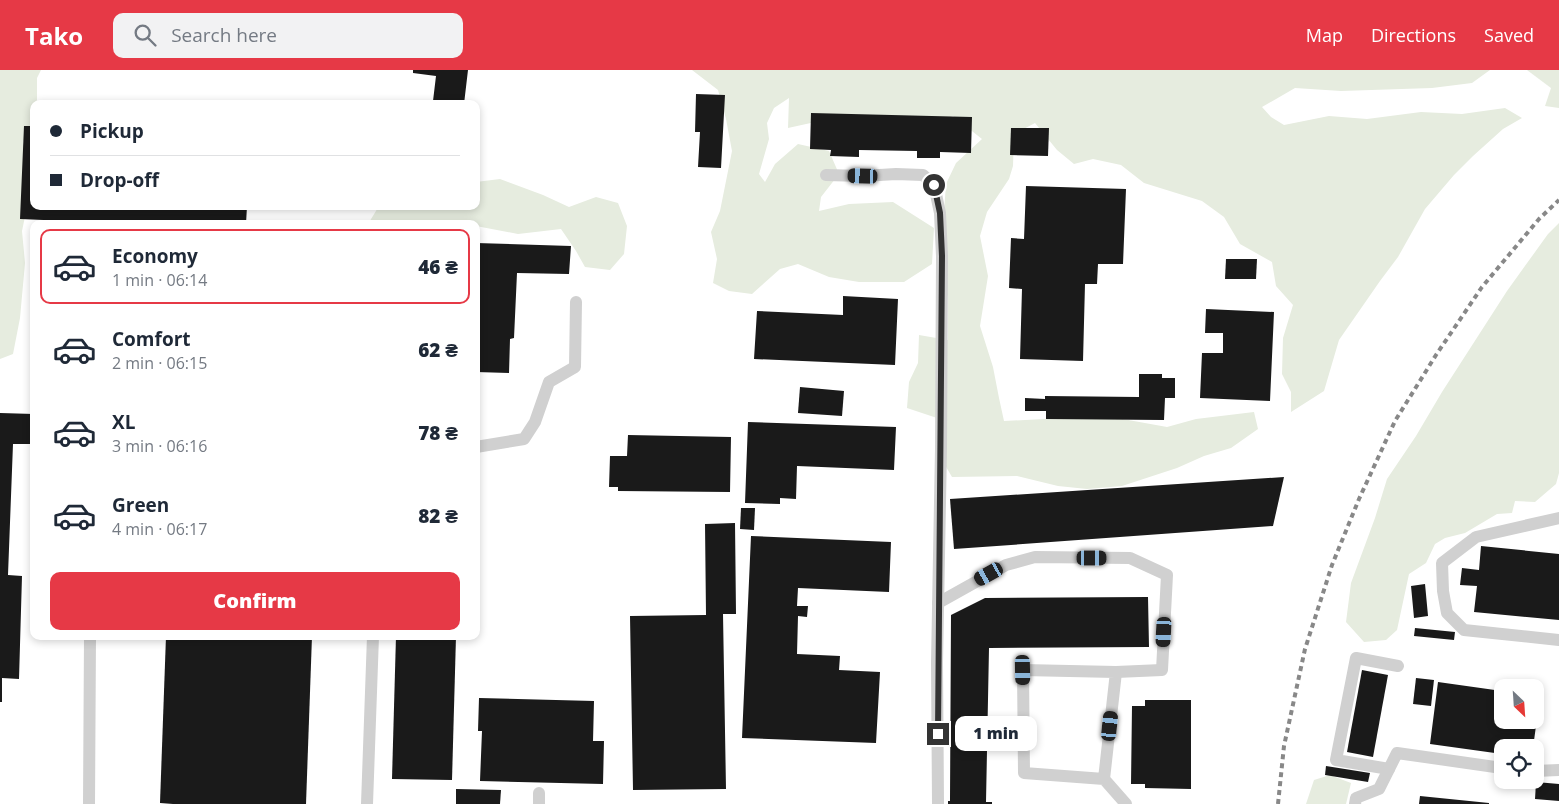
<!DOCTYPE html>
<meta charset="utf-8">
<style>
:root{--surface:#fff;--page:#f2f2f3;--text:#1f2937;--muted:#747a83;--line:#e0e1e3;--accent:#e63946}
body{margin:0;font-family:"Open Sans",sans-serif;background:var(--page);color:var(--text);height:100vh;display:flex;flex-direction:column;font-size:19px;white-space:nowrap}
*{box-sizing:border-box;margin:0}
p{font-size:16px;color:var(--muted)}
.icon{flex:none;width:28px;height:28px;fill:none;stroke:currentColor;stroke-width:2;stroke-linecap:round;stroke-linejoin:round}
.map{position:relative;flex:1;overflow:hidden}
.panel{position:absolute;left:30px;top:150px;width:450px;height:420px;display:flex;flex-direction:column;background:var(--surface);border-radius:10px;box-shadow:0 2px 8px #0003}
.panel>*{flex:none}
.guide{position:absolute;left:30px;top:30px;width:450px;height:110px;border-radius:10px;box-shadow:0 2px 8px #0003;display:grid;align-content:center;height:110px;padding:0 20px;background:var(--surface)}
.needle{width:32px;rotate:155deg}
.controls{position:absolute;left:1494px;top:609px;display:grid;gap:10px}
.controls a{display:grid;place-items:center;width:50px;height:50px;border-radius:10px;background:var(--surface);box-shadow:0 2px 8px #0003;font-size:25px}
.end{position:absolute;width:22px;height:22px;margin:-11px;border:6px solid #333;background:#fff;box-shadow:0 0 0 2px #fff}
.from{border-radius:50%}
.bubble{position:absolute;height:35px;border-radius:10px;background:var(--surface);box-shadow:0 2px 8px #0003;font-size:16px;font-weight:800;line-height:35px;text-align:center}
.car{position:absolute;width:15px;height:30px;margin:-15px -8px;border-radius:6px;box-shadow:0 0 4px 1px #0007;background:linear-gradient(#222 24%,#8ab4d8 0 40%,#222 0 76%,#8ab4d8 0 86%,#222 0)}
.guide b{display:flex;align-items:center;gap:18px;height:48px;font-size:19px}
.guide b+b{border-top:1px solid var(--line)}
.guide i{width:12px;height:12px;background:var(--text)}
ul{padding:9px 0 0;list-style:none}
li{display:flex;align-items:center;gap:15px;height:75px;margin:0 10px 8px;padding:0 10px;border:2px solid transparent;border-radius:10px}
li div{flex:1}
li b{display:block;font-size:19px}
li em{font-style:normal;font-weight:800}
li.selected{border-color:var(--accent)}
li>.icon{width:45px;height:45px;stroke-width:1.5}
.primary-button{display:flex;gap:10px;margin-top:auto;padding:10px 20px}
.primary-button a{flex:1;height:58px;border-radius:10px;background:var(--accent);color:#fff;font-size:20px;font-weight:800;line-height:58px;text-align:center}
header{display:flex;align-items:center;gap:30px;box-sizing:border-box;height:70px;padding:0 25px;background:var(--accent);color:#fff}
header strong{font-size:24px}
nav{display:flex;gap:28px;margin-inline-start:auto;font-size:18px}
.search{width:350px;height:45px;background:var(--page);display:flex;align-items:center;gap:12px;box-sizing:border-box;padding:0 18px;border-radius:10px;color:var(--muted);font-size:19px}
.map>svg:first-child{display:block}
.green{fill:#e6ecdf}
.building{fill:#1a1a1a}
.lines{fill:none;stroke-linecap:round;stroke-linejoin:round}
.lane{stroke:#d0d0d0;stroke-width:12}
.rail{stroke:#888;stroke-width:4;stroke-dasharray:5 4;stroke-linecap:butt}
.route{stroke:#333;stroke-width:6}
</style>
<header>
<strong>Tako</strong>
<div class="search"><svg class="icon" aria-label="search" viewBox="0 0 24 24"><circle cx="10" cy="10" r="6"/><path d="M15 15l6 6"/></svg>Search here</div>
<nav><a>Map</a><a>Directions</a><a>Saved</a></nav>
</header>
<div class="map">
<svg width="1559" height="734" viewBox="0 0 1559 734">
<rect width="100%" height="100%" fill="#fff"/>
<g class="green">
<polygon points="0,0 41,0 37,8 37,34 34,34 34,53 23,72 33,108 22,161 25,193 20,248 13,284 0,289"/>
<polygon points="692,0 1490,0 1472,13 1432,18 1341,21 1295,18 1262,37 1271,47 1284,55 1329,46 1367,49 1421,42 1462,44 1505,38 1522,48 1503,59 1473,86 1454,105 1425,139 1398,187 1380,211 1339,270 1324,321 1291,342 1291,322 1282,304 1283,268 1293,235 1276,216 1272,192 1240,174 1224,147 1202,131 1144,113 1121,95 1093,89 1074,94 1057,80 1035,53 1014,64 1013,96 1009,109 987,142 980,166 988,206 980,256 993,297 999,328 1004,351 1063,348 1095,344 1167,357 1196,349 1254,342 1258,359 1231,378 1204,386 1177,398 1122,416 1087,419 1058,416 1017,406 952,407 935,378 943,350 907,338 909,312 918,293 919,265 948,270 948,231 941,183 946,114 956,93 982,69 953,46 931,56 847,45 788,58 789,28 774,38 767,53 769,69 759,104 765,112 775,94 798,74 829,81 839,104 821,127 819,141 849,134 893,132 934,158 932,194 904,212 859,212 829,207 798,194 780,199 752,224 729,221 713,213 717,189 711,162 720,141 732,81 726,49 718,20"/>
<polygon points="1527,0 1559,0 1559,38 1545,36 1551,18"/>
<polygon points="500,109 543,125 569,137 596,127 618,133 627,156 624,184 610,200 585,197 576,181 561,159 518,164 476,156 476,154 447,152 442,154 368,154 379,136 476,136 476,112"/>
<polygon points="1559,153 1559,403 1556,414 1535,432 1515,431 1512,443 1497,444 1465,463 1445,468 1435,474 1426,493 1409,504 1397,560 1386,570 1364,572 1346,552 1351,513 1375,448 1387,409 1416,366 1442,322 1507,221 1548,164"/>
<polygon points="1330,705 1351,713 1346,734 1306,734 1314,710"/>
</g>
<g class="building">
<polygon points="413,0 468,0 464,34 433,31 436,6 413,3"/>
<polygon points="696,24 725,25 721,98 698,97 700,62 695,62"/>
<polygon points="811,43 972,47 971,83 940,82 940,88 917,88 917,81 859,80 859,87 830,86 831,80 810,79"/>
<polygon points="24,56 34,56 34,136 247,136 246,154 137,154 20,149"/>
<polygon points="1011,58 1049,58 1048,86 1010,85"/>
<polygon points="1026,116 1126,119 1123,194 1098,194 1097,214 1085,214 1083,291 1020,289 1022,219 1009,218 1011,168 1024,169"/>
<polygon points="476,173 571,176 569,204 517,203 514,268 510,269 509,303 476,302 477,266 476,266"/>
<polygon points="1226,189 1257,189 1256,209 1225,209"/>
<polygon points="843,226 898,229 895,295 754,289 757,241 843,245"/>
<polygon points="1206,239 1274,242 1270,331 1200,328 1202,283 1223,283 1223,263 1205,263"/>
<polygon points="1139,304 1162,304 1162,308 1175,308 1175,328 1165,328 1164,350 1046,349 1046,341 1025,341 1025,328 1045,329 1045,326 1139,327"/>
<polygon points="800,317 844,321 842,346 798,343"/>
<polygon points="0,343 34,344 34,374 13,374 8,505 22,506 19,609 2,608 2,632 0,632"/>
<polygon points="748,352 896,357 894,400 797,396 796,429 780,428 780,434 745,433"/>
<polygon points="628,365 731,367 730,422 618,421 618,417 609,417 610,386 627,386"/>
<polygon points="1284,407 1273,456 954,479 950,429"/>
<polygon points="741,438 755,438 754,460 740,459"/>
<polygon points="735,453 736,544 723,544 726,719 633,720 630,546 706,545 705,454"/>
<polygon points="751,466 891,472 889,522 798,518 797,536 808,536 807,547 798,546 797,584 840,586 839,600 880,602 876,673 742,668"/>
<polygon points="1481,476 1559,484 1559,550 1474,542 1477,516 1460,515 1462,498 1479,500"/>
<polygon points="1425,514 1428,546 1414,548 1411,516"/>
<polygon points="1148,527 1149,577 989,578 986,732 992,732 992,734 948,734 948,731 950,731 951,545 985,528"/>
<polygon points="1415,558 1455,562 1454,570 1414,566"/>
<polygon points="166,566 312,566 306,734 173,734 160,733"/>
<polygon points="396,566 456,566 452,710 392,709"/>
<polygon points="1362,600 1388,605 1373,687 1347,682"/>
<polygon points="1416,608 1434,610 1431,636 1413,634"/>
<polygon points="1438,612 1502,621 1502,650 1535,650 1535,625 1540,626 1533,678 1502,678 1502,684 1430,674"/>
<polygon points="479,628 594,631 593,671 604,671 603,714 480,711 482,661 478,661"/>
<polygon points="1145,630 1191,630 1191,719 1145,718 1145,714 1131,714 1132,636 1145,636"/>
<polygon points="1326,696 1370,703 1368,712 1325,705"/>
<polygon points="1536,712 1559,714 1559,731 1535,729"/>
<polygon points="456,719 501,720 500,734 456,734"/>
<polygon points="1420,726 1489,733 1489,734 1419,734"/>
</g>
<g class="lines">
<g class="lane">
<polyline points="826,105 863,106 896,104 923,105 934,115 940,143 942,186 941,379 937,593 938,734"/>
<polyline points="476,377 524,369 535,352 549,312 575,297 576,232"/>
<polyline points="1559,448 1476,467 1442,493 1443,521 1447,543 1464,560 1559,570"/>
<polyline points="938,533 1006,495 1035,487 1130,488 1167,505 1162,600 1116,602"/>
<polyline points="1389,699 1336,690 1356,588 1398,596"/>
<polyline points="1535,701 1559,700"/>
<polyline points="1104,709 1116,602 1023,600 1024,703 1104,709 1126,734"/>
<polyline points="89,734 90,566"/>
<polyline points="367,734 373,566"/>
<polyline points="539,734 539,723"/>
<polyline points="1355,734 1356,728 1379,719 1397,683 1502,698"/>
</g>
<polyline class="rail" points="1278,734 1284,676 1305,579 1332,495 1359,429 1395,351 1436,285 1482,217 1539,149 1559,130"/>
</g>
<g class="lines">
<polyline class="route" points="934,115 940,143 942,186 938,664"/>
</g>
</svg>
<div class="controls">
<a><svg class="needle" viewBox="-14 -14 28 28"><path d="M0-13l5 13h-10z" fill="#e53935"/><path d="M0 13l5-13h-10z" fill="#747a83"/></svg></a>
<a><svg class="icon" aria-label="locate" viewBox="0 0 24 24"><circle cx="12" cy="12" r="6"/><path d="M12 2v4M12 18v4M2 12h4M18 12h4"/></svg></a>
</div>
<i class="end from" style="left:934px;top:115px"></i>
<i class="end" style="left:938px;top:664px"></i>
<div class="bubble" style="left:955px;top:646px;width:82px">1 min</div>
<i class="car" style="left:863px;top:106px;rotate:272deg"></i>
<i class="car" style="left:1092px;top:488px;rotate:90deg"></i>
<i class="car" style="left:989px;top:504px;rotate:241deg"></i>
<i class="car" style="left:1164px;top:562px;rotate:183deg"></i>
<i class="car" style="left:1023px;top:600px;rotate:179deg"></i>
<i class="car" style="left:1110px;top:656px;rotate:6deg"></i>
<div class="guide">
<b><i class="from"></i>Pickup</b>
<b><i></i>Drop-off</b>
</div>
<section class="panel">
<ul>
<li class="selected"><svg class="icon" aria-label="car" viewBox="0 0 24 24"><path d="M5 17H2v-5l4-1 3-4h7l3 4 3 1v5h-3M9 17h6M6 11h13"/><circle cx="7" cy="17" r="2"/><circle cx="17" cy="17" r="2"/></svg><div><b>Economy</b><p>1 min · 06:14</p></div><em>46 ₴</em></li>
<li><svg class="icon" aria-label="car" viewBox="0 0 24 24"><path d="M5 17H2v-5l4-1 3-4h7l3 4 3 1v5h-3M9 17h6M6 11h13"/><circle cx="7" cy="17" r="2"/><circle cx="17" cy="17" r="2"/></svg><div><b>Comfort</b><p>2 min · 06:15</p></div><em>62 ₴</em></li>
<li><svg class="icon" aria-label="car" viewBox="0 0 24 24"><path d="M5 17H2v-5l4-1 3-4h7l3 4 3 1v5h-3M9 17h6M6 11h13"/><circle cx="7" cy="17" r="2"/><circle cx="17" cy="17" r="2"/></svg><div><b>XL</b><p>3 min · 06:16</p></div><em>78 ₴</em></li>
<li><svg class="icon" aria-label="car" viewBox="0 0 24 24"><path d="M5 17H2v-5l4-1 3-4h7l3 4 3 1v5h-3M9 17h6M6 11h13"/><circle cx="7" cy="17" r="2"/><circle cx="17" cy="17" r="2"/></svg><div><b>Green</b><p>4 min · 06:17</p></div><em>82 ₴</em></li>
</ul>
<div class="primary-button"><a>Confirm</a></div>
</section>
</div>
